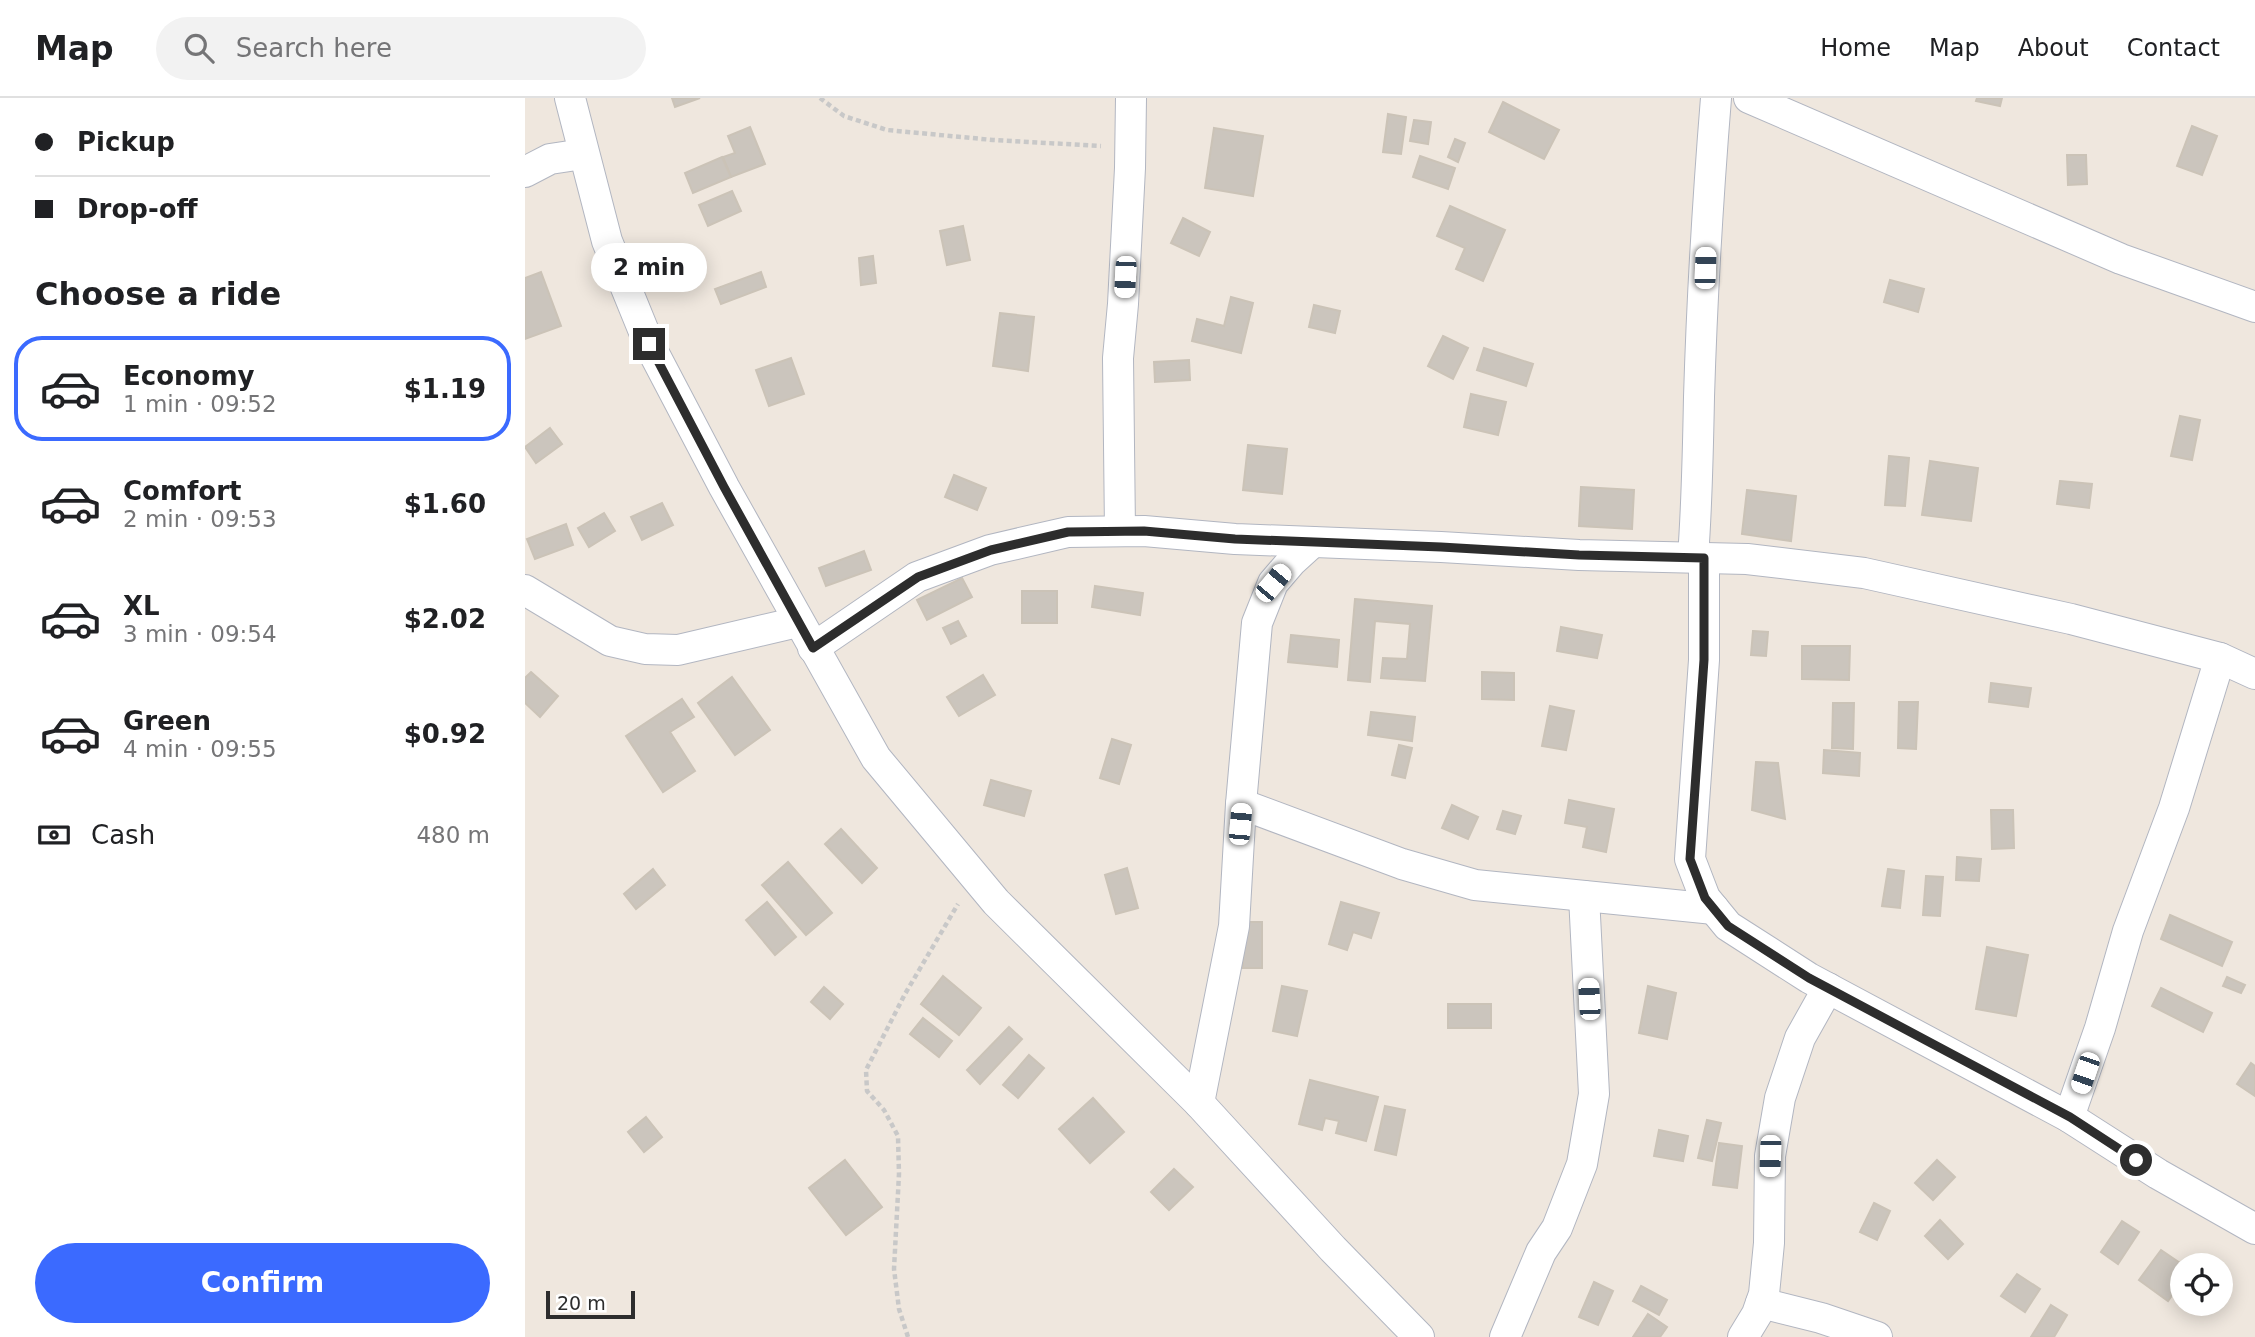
<!DOCTYPE html>
<meta charset="utf-8">
<style>
:root{--surface:#fff;--page:#f2f2f2;--text:#202124;--muted:#757577;--line:#e0e0e0;--accent:#3b6aff}
body{margin:0;font-family:"DejaVu Sans",sans-serif;background:var(--page);color:var(--text);height:100vh;display:flex;flex-direction:column;font-size:26px;white-space:nowrap}
*{box-sizing:border-box;margin:0}
p{font-size:23px;color:var(--muted)}
.icon{flex:none;width:38px;height:38px;fill:none;stroke:currentColor;stroke-width:2;stroke-linecap:round;stroke-linejoin:round}
.map{position:relative;flex:1;overflow:hidden}
.details{display:flex;flex-direction:column;background:var(--surface);width:525px}
.details>*{flex:none}
.guide{display:grid;align-content:center;height:154px;padding:0 35px;background:var(--surface)}
.fabs{position:absolute;left:1645px;top:1155px;display:grid;gap:14px}
.fabs a{display:grid;place-items:center;width:63px;height:63px;border-radius:50%;background:var(--surface);box-shadow:0 4px 18px #0003;font-size:35px}
.scale{position:absolute;left:21px;bottom:18px;width:89px;box-sizing:border-box;padding-left:7px;border:4px solid #2d2d2d;border-top:0;font-size:19px;line-height:24px;white-space:nowrap;color:#2d2d2d;-webkit-text-stroke:5px #fff;paint-order:stroke}
.end{position:absolute;width:32px;height:32px;margin:-16px;border:9px solid #2d2d2d;background:#fff;box-shadow:0 0 0 4px #fff}
.from{border-radius:50%}
.bubble{position:absolute;height:49px;border-radius:24px;background:var(--surface);box-shadow:0 4px 18px #0003;font-size:23px;font-weight:700;line-height:49px;text-align:center}
.car{position:absolute;width:21px;height:42px;margin:-21px -10px;border-radius:9px;box-shadow:0 0 5px 2px #0007;background:linear-gradient(#fff 24%,#345 0 40%,#fff 0 76%,#345 0 86%,#fff 0)}
.guide b{display:flex;align-items:center;gap:24px;height:66px;font-size:26px}
.guide b+b{border-top:2px solid var(--line)}
.guide i{width:18px;height:18px;background:var(--text)}
ul{padding:0;list-style:none}
li{display:flex;align-items:center;gap:21px;height:105px;margin:0 14px 10px;padding:0 21px;border:4px solid transparent;border-radius:28px}
li div{flex:1}
li b{display:block;font-size:26px}
li em{font-style:normal;font-weight:700}
li.active{border-color:var(--accent)}
li>.icon{width:63px;height:63px;stroke-width:1.5}
h2{padding:0 35px;font-size:32px;line-height:84px}
.pay{display:flex;align-items:center;gap:18px;height:77px;padding:0 35px;font-size:26px}
.pay p{margin-inline-start:auto}
.button{display:flex;gap:14px;margin-top:auto;padding:14px 35px}
.button a{flex:1;height:80px;border-radius:42px;background:var(--accent);color:#fff;font-size:28px;font-weight:700;line-height:80px;text-align:center}
header{display:flex;align-items:center;gap:42px;box-sizing:border-box;height:98px;padding:0 35px;background:var(--surface);border-bottom:2px solid var(--line)}
header strong{font-size:33px}
nav{display:flex;gap:38px;margin-inline-start:auto;font-size:24px}
.search{width:490px;height:63px;background:var(--page);display:flex;align-items:center;gap:18px;box-sizing:border-box;padding:0 24px;border-radius:38px;color:var(--muted);font-size:26px}
main{display:flex;flex:1;min-height:0}
.map>svg:first-child{display:block}
.building{fill:#cbc5bd;stroke:#cbc3b7;stroke-width:2}
.lines{fill:none;stroke-linecap:round;stroke-linejoin:round}
.minor-casing{stroke:#b2b6c1;stroke-width:32}
.path{stroke:#c8c8c8;stroke-width:4.5;stroke-dasharray:5 3.5;stroke-linecap:butt}
.minor{stroke:#fff;stroke-width:30}
.route{stroke:#2d2d2d;stroke-width:9}
</style>
<header>
<strong>Map</strong>
<div class="search"><svg class="icon" aria-label="search" viewBox="0 0 24 24"><circle cx="10" cy="10" r="6"/><path d="M15 15l6 6"/></svg>Search here</div>
<nav><a>Home</a><a>Map</a><a>About</a><a>Contact</a></nav>
</header>
<main>
<section class="details">
<div class="guide">
<b><i class="from"></i>Pickup</b>
<b><i></i>Drop-off</b>
</div>
<h2>Choose a ride</h2>
<ul>
<li class="active"><svg class="icon" aria-label="car" viewBox="0 0 24 24"><path d="M5 17H2v-5l4-1 3-4h7l3 4 3 1v5h-3M9 17h6M6 11h13"/><circle cx="7" cy="17" r="2"/><circle cx="17" cy="17" r="2"/></svg><div><b>Economy</b><p>1 min · 09:52</p></div><em>$1.19</em></li>
<li><svg class="icon" aria-label="car" viewBox="0 0 24 24"><path d="M5 17H2v-5l4-1 3-4h7l3 4 3 1v5h-3M9 17h6M6 11h13"/><circle cx="7" cy="17" r="2"/><circle cx="17" cy="17" r="2"/></svg><div><b>Comfort</b><p>2 min · 09:53</p></div><em>$1.60</em></li>
<li><svg class="icon" aria-label="car" viewBox="0 0 24 24"><path d="M5 17H2v-5l4-1 3-4h7l3 4 3 1v5h-3M9 17h6M6 11h13"/><circle cx="7" cy="17" r="2"/><circle cx="17" cy="17" r="2"/></svg><div><b>XL</b><p>3 min · 09:54</p></div><em>$2.02</em></li>
<li><svg class="icon" aria-label="car" viewBox="0 0 24 24"><path d="M5 17H2v-5l4-1 3-4h7l3 4 3 1v5h-3M9 17h6M6 11h13"/><circle cx="7" cy="17" r="2"/><circle cx="17" cy="17" r="2"/></svg><div><b>Green</b><p>4 min · 09:55</p></div><em>$0.92</em></li>
</ul>
<div class="pay"><svg class="icon" aria-label="cash" viewBox="0 0 24 24"><path d="M3 7h18v10H3z"/><circle cx="12" cy="12" r="2"/></svg>Cash<p>480 m</p></div>
<div class="button"><a>Confirm</a></div>
</section>
<div class="map">
<svg width="1730" height="1239" viewBox="0 0 1730 1239">
<rect width="100%" height="100%" fill="#efe7de"/>
<g class="building">
<polygon points="147,0 175,0 150,9"/>
<polygon points="1452,0 1477,0 1475,8 1451,3"/>
<polygon points="978,4 1034,32 1019,61 964,34"/>
<polygon points="863,16 881,19 876,56 858,54"/>
<polygon points="889,22 906,24 903,46 885,43"/>
<polygon points="1667,28 1692,38 1677,77 1652,68"/>
<polygon points="225,29 240,66 206,79 198,59 210,55 203,38"/>
<polygon points="689,30 738,38 728,98 680,90"/>
<polygon points="930,41 940,45 933,64 923,59"/>
<polygon points="1542,57 1561,57 1562,86 1543,87"/>
<polygon points="895,58 930,70 923,91 888,79"/>
<polygon points="197,59 206,79 168,95 160,75"/>
<polygon points="207,93 216,113 183,128 174,107"/>
<polygon points="925,108 980,132 958,183 931,171 940,150 912,138"/>
<polygon points="658,120 685,134 674,158 646,145"/>
<polygon points="438,128 445,162 422,167 415,133"/>
<polygon points="348,158 351,185 336,187 334,160"/>
<polygon points="16,174 36,228 0,241 0,180"/>
<polygon points="236,174 241,189 196,206 190,191"/>
<polygon points="1365,182 1399,191 1393,214 1359,204"/>
<polygon points="706,199 728,205 716,255 667,243 672,221 699,228"/>
<polygon points="789,207 815,213 810,235 784,229"/>
<polygon points="475,215 509,219 503,273 468,268"/>
<polygon points="918,238 943,250 928,281 903,268"/>
<polygon points="959,250 1008,266 1001,288 952,272"/>
<polygon points="266,260 279,296 244,308 231,272"/>
<polygon points="664,262 665,282 630,284 629,264"/>
<polygon points="946,296 981,304 973,337 939,329"/>
<polygon points="1655,318 1675,322 1667,362 1646,358"/>
<polygon points="25,330 37,346 11,365 0,349"/>
<polygon points="723,347 762,351 757,396 718,392"/>
<polygon points="1364,358 1384,360 1380,408 1360,407"/>
<polygon points="1405,363 1453,370 1446,423 1397,417"/>
<polygon points="429,377 461,390 452,412 420,399"/>
<polygon points="1535,383 1567,386 1564,410 1532,406"/>
<polygon points="1056,389 1109,392 1107,431 1054,428"/>
<polygon points="1222,392 1271,398 1266,443 1217,436"/>
<polygon points="137,405 148,427 117,442 106,419"/>
<polygon points="79,415 90,433 64,449 53,430"/>
<polygon points="41,426 48,447 10,461 2,441"/>
<polygon points="339,453 346,472 301,488 294,470"/>
<polygon points="437,480 447,499 402,522 392,502"/>
<polygon points="570,488 618,495 615,517 567,509"/>
<rect x="497" y="493" width="35" height="32"/>
<polygon points="830,501 907,508 900,583 856,580 858,560 882,561 885,526 850,523 845,584 823,582"/>
<polygon points="433,523 441,538 426,546 418,530"/>
<polygon points="1036,529 1077,537 1072,560 1032,553"/>
<polygon points="1228,533 1243,534 1241,558 1226,557"/>
<polygon points="766,537 814,542 812,569 763,564"/>
<polygon points="1277,548 1325,548 1324,582 1277,581"/>
<polygon points="6,574 33,598 15,619 0,605 0,580"/>
<polygon points="957,574 989,575 989,602 957,601"/>
<polygon points="458,577 470,597 434,618 422,599"/>
<polygon points="207,579 245,632 210,657 173,605"/>
<polygon points="1466,585 1506,590 1503,609 1464,604"/>
<polygon points="157,601 169,619 145,634 170,673 138,694 101,638"/>
<polygon points="1374,604 1393,604 1391,651 1373,650"/>
<polygon points="1308,605 1329,605 1328,651 1307,650"/>
<polygon points="1025,608 1049,613 1041,652 1017,648"/>
<polygon points="846,614 890,619 887,643 843,637"/>
<polygon points="587,641 606,647 594,686 575,680"/>
<polygon points="874,647 887,650 880,680 867,677"/>
<polygon points="1299,652 1335,655 1334,678 1298,675"/>
<polygon points="1231,664 1253,665 1260,721 1227,712"/>
<polygon points="466,682 506,693 499,718 459,707"/>
<polygon points="1044,702 1089,711 1081,754 1058,749 1062,729 1040,725"/>
<polygon points="927,707 953,719 943,741 917,730"/>
<polygon points="1466,712 1488,712 1489,750 1467,751"/>
<polygon points="978,713 996,718 990,736 972,731"/>
<polygon points="316,731 352,770 337,785 300,746"/>
<polygon points="1432,759 1456,761 1454,783 1431,782"/>
<polygon points="263,764 307,815 281,837 237,787"/>
<polygon points="602,770 613,810 591,816 580,777"/>
<polygon points="128,771 140,787 111,811 99,796"/>
<polygon points="1363,771 1379,773 1375,810 1357,808"/>
<polygon points="1401,778 1418,779 1415,818 1398,817"/>
<polygon points="242,804 271,839 250,857 221,822"/>
<polygon points="816,804 854,815 846,840 828,834 822,852 804,846"/>
<polygon points="1645,817 1707,844 1697,868 1636,841"/>
<rect x="718" y="824" width="19" height="46"/>
<polygon points="1462,849 1503,857 1491,918 1451,911"/>
<polygon points="418,878 456,910 434,937 396,906"/>
<polygon points="1702,879 1720,887 1716,895 1698,888"/>
<polygon points="757,888 782,893 772,938 748,933"/>
<polygon points="1123,888 1151,895 1142,941 1114,935"/>
<polygon points="299,889 318,906 305,921 286,904"/>
<polygon points="1636,890 1687,915 1678,934 1627,908"/>
<rect x="923" y="906" width="43" height="24"/>
<polygon points="398,920 427,943 414,959 385,936"/>
<polygon points="484,929 497,941 455,986 442,972"/>
<polygon points="504,957 519,970 493,1000 478,987"/>
<polygon points="1726,965 1730,968 1730,998 1712,986"/>
<polygon points="785,982 853,999 841,1043 811,1035 814,1023 800,1020 797,1032 774,1026"/>
<polygon points="568,1000 599,1034 565,1065 534,1031"/>
<polygon points="860,1008 880,1012 871,1057 850,1052"/>
<polygon points="121,1019 137,1039 119,1054 103,1034"/>
<polygon points="1182,1022 1196,1025 1187,1063 1173,1060"/>
<polygon points="1134,1032 1163,1038 1158,1063 1129,1058"/>
<polygon points="1194,1045 1217,1048 1212,1090 1188,1087"/>
<polygon points="320,1062 357,1109 321,1137 284,1090"/>
<polygon points="1412,1062 1430,1079 1408,1102 1390,1085"/>
<polygon points="649,1071 668,1089 644,1112 626,1094"/>
<polygon points="1349,1105 1365,1113 1352,1142 1335,1134"/>
<polygon points="1415,1122 1438,1146 1423,1161 1400,1138"/>
<polygon points="1597,1123 1614,1134 1593,1166 1576,1154"/>
<polygon points="1636,1152 1658,1167 1657,1183 1643,1203 1614,1182"/>
<polygon points="1492,1176 1515,1191 1500,1214 1476,1198"/>
<polygon points="1069,1184 1088,1193 1073,1227 1054,1219"/>
<polygon points="1116,1188 1142,1202 1134,1217 1108,1203"/>
<polygon points="1526,1207 1542,1217 1529,1239 1506,1239"/>
<polygon points="1123,1216 1142,1229 1135,1239 1108,1239"/>
</g>
<g class="lines">
<g class="minor-casing">
<g id="minor">
<polyline points="45,0 82,143 124,246 199,389 351,660 471,804 674,1005 808,1151 894,1239"/>
<polyline points="1224,0 1596,161 1730,209"/>
<polyline points="0,74 25,61 58,56"/>
<polyline points="595,433 593,260 598,206 605,70 606,0"/>
<path d="M1168,459C1172,406 1173,353 1174,299C1177,199 1183,99 1191,0"/>
<polyline points="1179,460 1179,562 1165,761 1180,800 1203,828 1284,880 1544,1019 1633,1076 1730,1131"/>
<polyline points="0,492 85,543 120,551 153,552 273,524"/>
<polyline points="288,550 392,479 465,452 543,434 619,433 710,441 916,449 1054,457 1222,461 1339,475 1546,521 1695,560 1730,576"/>
<polyline points="716,706 877,766 950,787 1189,811"/>
<polyline points="674,1005 709,828 716,706 732,525 748,485 766,464 788,444"/>
<polyline points="1544,1019 1575,930 1603,833 1649,710 1695,560"/>
<polyline points="1236,1205 1296,1220 1352,1239"/>
<polyline points="980,1239 1016,1154 1032,1130 1057,1066 1069,996 1059,798"/>
<polyline points="1218,1239 1232,1216 1239,1196 1244,1145 1245,1058 1255,1000 1275,940 1303,890"/>
</g>
</g>
<g class="path">
<polyline points="295,0 319,18 362,32 468,42 576,48"/>
<polyline points="383,1239 374,1211 369,1171 374,1076 373,1038 359,1012 342,993 341,972 380,896 433,806"/>
</g>
<use href="#minor" class="minor"/>
</g>
<g class="lines">
<polyline class="route" points="124,246 199,389 288,550 393,479 466,452 543,434 619,433 710,441 916,449 1054,457 1179,460 1179,562 1165,761 1180,800 1203,828 1284,880 1545,1019 1611,1062"/>
</g>
</svg>
<div class="fabs">
<a><svg class="icon" aria-label="locate" viewBox="0 0 24 24"><circle cx="12" cy="12" r="6"/><path d="M12 2v4M12 18v4M2 12h4M18 12h4"/></svg></a>
</div>
<div class="scale">20 m</div>
<i class="end from" style="left:1611px;top:1062px"></i>
<i class="end" style="left:124px;top:246px"></i>
<div class="bubble" style="left:66px;top:145px;width:116px">2 min</div>
<i class="car" style="left:1180px;top:170px;rotate:2deg"></i>
<i class="car" style="left:600px;top:179px;rotate:183deg"></i>
<i class="car" style="left:748px;top:485px;rotate:40deg"></i>
<i class="car" style="left:715px;top:726px;rotate:5deg"></i>
<i class="car" style="left:1064px;top:901px;rotate:357deg"></i>
<i class="car" style="left:1560px;top:975px;rotate:199deg"></i>
<i class="car" style="left:1245px;top:1058px;rotate:182deg"></i>
</div>
</main>
